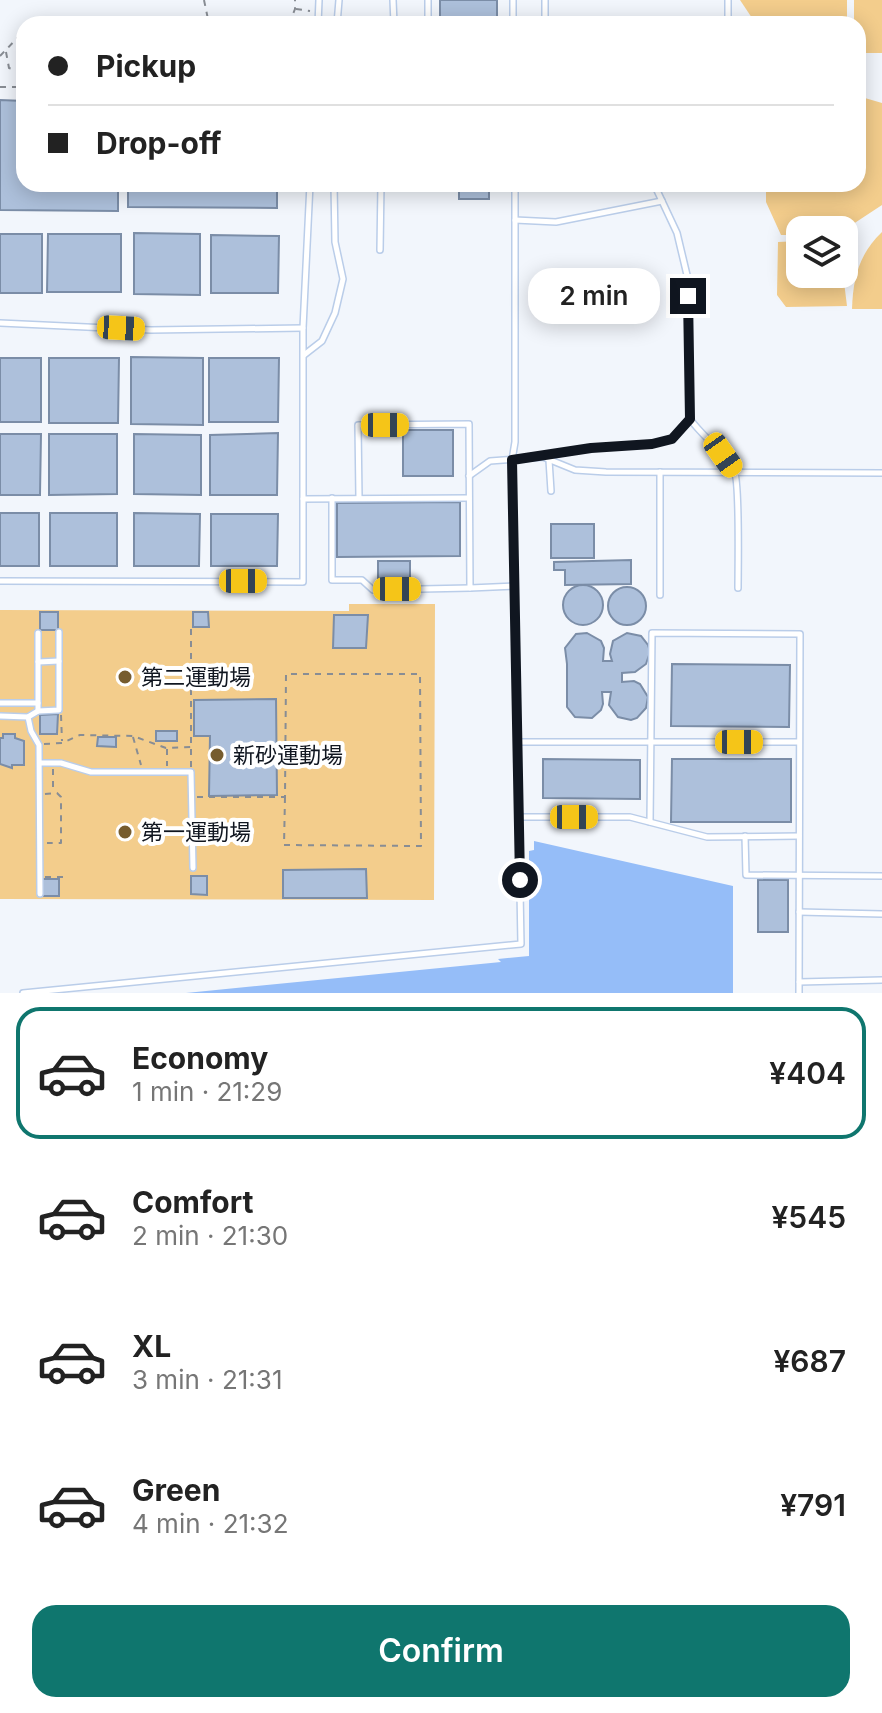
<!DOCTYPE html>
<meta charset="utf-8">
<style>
:root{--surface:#fff;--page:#f6f6f6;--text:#222;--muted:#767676;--line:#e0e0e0;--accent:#0f766e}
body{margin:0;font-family:Inter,"Noto Sans JP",sans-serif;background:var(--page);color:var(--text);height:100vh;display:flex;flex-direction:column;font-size:30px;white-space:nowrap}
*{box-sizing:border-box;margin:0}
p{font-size:26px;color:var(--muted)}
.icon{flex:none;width:44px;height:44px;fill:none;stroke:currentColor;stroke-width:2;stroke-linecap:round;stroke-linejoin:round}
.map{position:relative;height:993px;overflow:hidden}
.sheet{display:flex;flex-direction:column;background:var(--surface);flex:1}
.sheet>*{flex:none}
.banner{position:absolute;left:16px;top:16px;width:850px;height:176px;border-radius:24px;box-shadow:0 4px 20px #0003;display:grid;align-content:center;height:176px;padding:0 32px;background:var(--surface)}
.buttons{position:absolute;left:786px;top:216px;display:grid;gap:16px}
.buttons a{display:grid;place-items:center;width:72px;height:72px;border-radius:16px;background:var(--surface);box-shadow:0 4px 20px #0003;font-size:40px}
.end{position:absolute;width:36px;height:36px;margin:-18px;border:10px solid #101620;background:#fff;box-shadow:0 0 0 4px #fff}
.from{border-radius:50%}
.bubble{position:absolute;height:56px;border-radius:24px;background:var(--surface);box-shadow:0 4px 20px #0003;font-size:26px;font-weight:600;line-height:56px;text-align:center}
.car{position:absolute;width:24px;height:48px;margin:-24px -12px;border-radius:10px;box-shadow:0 0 6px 2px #0007;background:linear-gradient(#f5c518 24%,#345 0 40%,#f5c518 0 76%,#345 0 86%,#f5c518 0)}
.banner b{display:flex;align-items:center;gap:28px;height:76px;font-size:30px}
.banner b+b{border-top:2px solid var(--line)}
.banner i{width:20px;height:20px;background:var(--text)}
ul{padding:14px 0 0;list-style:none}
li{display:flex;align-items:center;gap:24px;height:132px;margin:0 16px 12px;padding:0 16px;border:4px solid transparent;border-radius:24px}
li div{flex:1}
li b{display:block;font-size:30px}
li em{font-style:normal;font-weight:600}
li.on{border-color:var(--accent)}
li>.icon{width:72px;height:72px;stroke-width:1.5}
.action{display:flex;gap:16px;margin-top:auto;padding:16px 32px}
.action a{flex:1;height:92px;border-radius:24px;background:var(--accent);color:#fff;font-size:32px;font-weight:600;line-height:92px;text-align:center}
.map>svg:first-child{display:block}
.pitch{fill:#f3cd8c}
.water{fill:#95bdf8}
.building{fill:#adc0db;stroke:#7b8da7;stroke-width:2}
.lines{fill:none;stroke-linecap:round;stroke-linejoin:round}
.service-casing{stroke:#bacde9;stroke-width:8}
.path{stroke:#888d94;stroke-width:2;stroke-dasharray:6 6;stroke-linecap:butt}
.service{stroke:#fff;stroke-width:5}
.route{stroke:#101620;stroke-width:10}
.poi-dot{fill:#765c2e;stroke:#fff;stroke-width:3}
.labels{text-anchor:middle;stroke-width:8;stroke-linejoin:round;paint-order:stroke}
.poi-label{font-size:22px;fill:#101620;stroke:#fff;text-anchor:start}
</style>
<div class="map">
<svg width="882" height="993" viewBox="0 0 882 993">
<rect width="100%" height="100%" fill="#f2f6fc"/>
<g class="pitch">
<polygon points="740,0 847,0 847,24 756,24"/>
<polygon points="854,0 882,0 882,53 858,53 858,24 854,24"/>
<polygon points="858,96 882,103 882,205 844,230 800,230 800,235 781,235 766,202 766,184 858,184"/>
<path d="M882,232V309H852C853,278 859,254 882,232Z"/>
<polygon points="800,241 800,274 843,274 847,306 786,307 777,295 778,242"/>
<polygon points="349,604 435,604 434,900 0,899 0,610 349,611"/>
</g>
<polygon class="water" points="534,841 733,886 733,993 186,993 501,962 498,959 529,956 529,851 534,850"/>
<g class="building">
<polygon points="440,0 497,0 497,23 440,22"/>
<polygon points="0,100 24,101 24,184 118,184 118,211 0,210"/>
<polygon points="128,184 277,184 277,208 128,207"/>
<polygon points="459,188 489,189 489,199 459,199"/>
<polygon points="134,233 200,234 200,295 134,294"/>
<rect x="0" y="234" width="42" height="59"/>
<polygon points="48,234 121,234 121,292 47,292"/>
<polygon points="211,235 279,236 278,293 211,293"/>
<polygon points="131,357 203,358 203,425 131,424"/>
<rect x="0" y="358" width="41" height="64"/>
<polygon points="49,358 119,358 118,423 49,423"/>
<polygon points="209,358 279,358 278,422 209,422"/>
<rect x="403" y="430" width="50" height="46"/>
<polygon points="278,433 277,495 210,495 210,435"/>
<polygon points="0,434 41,434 40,495 0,495"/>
<polygon points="49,434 117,434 117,494 49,495"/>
<polygon points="134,434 201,435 201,495 134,494"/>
<polygon points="460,502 460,556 337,557 337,503"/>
<rect x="0" y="513" width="39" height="53"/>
<rect x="50" y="513" width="67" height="53"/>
<polygon points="134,513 200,514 199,566 134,566"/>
<polygon points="211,514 278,514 277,566 211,566"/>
<rect x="551" y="524" width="43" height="34"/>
<polygon points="631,560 631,584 565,585 565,570 554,570 554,562"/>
<rect x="378" y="561" width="32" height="17"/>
<circle cx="583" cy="605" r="20"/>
<circle cx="627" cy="606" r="19"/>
<rect x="40" y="612" width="18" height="18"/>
<polygon points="193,612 208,612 209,627 193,627"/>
<polygon points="334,615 368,615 366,648 333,648"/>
<polygon points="587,633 601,641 604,648 603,661 612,661 610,654 613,641 627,633 641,636 648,645 650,652 646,664 635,672 622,673 622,682 634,681 640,684 648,697 646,708 637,718 631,720 618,717 609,705 611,692 602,692 603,704 601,710 592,718 575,717 567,707 567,664 565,648 576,634"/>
<polygon points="672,664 790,665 789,727 671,726"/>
<polygon points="276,699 277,795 209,796 210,736 194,736 194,700"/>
<polygon points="58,714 57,734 40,734 40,715"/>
<rect x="156" y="731" width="21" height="10"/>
<polygon points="3,734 15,734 15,738 24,741 24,765 12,765 12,768 0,764 0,738 3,738"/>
<polygon points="98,737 116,737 116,747 97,746"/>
<polygon points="543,759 640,760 640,799 543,798"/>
<polygon points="672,759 791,759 791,822 671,822"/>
<polygon points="366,869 367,898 283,898 283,870"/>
<polygon points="191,876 207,876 207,895 191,894"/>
<rect x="41" y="879" width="18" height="17"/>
<rect x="758" y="880" width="30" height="52"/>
</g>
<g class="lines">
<g class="service-casing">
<g id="service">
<polyline points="393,0 394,24"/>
<polyline points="428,0 428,24"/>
<polyline points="513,0 513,24"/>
<polyline points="728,0 728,24"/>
<polyline points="318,24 319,0"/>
<polyline points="337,24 339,0"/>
<polyline points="545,24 545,0"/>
<path d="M654,184L677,233L687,275L690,419C703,437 723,451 734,470C740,481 738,568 738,588"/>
<polyline points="515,220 556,222 662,201"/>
<polyline points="380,250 381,184"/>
<polyline points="0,323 151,330 303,328"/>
<polyline points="304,355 322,341 335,313 343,279 335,242 334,184"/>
<polyline points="544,456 591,448 652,444 672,439 690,419"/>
<polyline points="549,460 551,491"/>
<polyline points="469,476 490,461 543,457 575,470 606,472 882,473"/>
<polyline points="332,498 332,580 362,580 373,590 470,588"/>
<polyline points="359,498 358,425 469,424 470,588 514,586"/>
<polyline points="303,499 469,498"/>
<polyline points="0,581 303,582 303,328 310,184"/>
<polyline points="660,595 660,472"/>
<polyline points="38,662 59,661"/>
<polyline points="0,703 38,703"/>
<polyline points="38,711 59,710 59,632"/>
<polyline points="0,716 28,717 31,731 39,745 40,894"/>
<polyline points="28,717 38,711 38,633"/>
<polyline points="517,742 799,742"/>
<polyline points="40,763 61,763 91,772 191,772 193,868"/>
<polyline points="518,817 630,817 707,837 799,836"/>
<polyline points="650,822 652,633 800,634 799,993"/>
<polyline points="745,836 746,875 882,876"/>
<polyline points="799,912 882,914"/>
<polyline points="799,982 882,980"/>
<polyline points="23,993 521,944 512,460 515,442 515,184"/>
</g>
</g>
<g class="path">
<polyline points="204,0 209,24"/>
<polyline points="296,9 310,11"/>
<polyline points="289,24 295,9 295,0"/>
<polyline points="6,52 9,68 24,73"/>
<polyline points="0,56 24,31"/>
<polyline points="0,87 24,87"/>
<polyline points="191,629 191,767"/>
<polyline points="61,715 62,741"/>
<polyline points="133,737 141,765"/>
<polyline points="44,744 62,743 80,735 133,736 166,748 191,747"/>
<polyline points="167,749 167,766"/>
<polyline points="53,769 53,793"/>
<polyline points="45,794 57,793 61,797 61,843 47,843"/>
<polyline points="197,797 285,797 286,674 420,674 421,846 284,845 285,797"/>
<polyline points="45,877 64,877"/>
</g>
<use href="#service" class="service"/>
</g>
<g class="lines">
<polyline class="route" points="520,880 512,460 591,448 652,444 672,439 690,419 688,296"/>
</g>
<g class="poi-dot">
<circle cx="125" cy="677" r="8"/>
<circle cx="217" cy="755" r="8"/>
<circle cx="125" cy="832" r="8"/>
</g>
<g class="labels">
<g class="poi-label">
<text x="141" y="685">第二運動場</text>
<text x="233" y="763">新砂運動場</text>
<text x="141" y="840">第一運動場</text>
</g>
</g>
</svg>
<div class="buttons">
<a><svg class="icon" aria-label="layers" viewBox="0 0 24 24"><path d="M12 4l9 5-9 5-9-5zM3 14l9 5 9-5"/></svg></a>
</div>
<i class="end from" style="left:520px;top:880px"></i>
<i class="end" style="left:688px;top:296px"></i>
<div class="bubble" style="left:528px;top:268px;width:132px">2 min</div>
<i class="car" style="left:121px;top:328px;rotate:93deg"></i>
<i class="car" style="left:385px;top:425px;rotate:90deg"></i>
<i class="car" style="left:723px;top:455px;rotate:145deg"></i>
<i class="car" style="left:243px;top:581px;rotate:90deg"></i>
<i class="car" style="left:397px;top:589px;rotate:90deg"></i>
<i class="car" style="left:739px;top:742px;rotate:90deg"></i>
<i class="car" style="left:574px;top:817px;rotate:90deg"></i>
<div class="banner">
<b><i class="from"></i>Pickup</b>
<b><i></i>Drop-off</b>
</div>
</div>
<section class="sheet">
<ul>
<li class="on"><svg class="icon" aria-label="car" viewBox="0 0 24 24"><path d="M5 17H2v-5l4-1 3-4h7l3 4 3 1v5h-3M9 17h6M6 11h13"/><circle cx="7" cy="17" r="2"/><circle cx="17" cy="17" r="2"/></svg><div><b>Economy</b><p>1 min · 21:29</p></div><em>¥404</em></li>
<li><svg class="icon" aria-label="car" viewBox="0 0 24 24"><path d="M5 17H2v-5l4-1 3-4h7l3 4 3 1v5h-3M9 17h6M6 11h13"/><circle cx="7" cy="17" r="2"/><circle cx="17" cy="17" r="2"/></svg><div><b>Comfort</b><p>2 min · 21:30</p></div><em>¥545</em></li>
<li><svg class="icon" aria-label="car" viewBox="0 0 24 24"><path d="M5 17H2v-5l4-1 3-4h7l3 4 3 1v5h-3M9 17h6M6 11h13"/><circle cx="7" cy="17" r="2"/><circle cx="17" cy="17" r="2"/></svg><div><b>XL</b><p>3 min · 21:31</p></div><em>¥687</em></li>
<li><svg class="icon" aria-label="car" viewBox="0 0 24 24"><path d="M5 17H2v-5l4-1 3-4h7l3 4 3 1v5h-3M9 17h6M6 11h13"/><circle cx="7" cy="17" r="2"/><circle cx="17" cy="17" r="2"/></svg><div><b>Green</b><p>4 min · 21:32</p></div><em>¥791</em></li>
</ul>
<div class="action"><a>Confirm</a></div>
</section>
